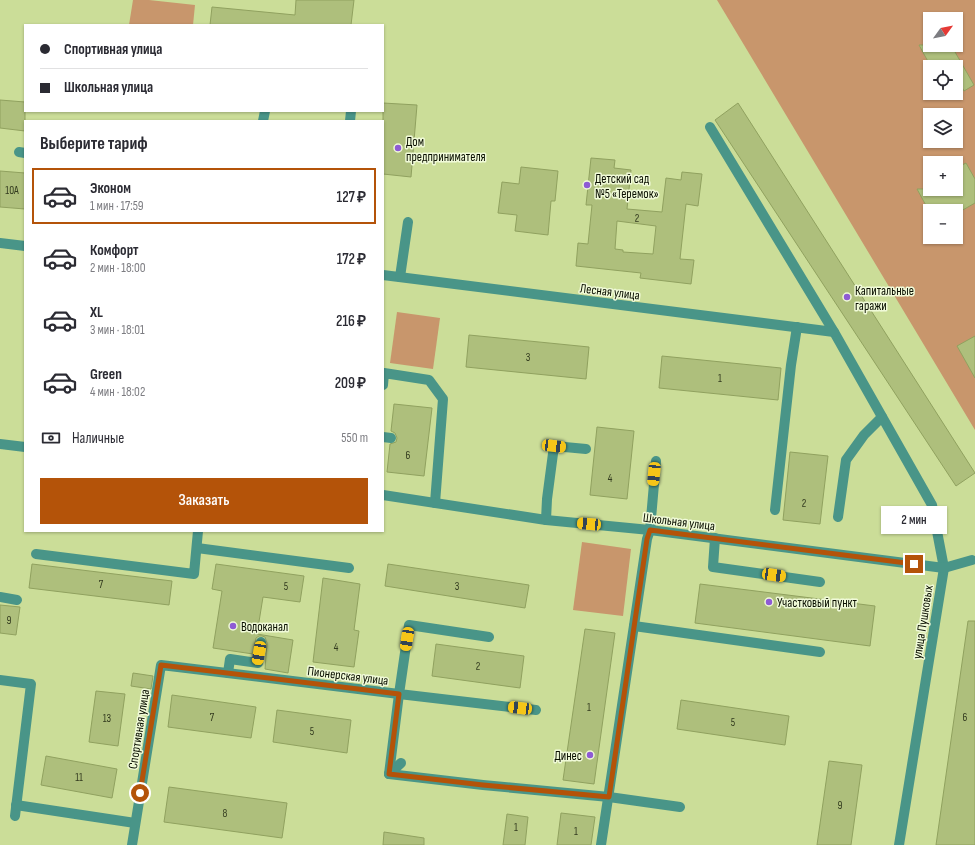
<!DOCTYPE html>
<html lang="ru">
<meta charset="utf-8">
<style>
:root{--surface:#fff;--page:#f7f7f7;--text:#2b2b33;--muted:#7c7c81;--line:#e1e1e2;--accent:#b45309}
body{margin:0;font-family:"Sofia Sans Condensed",sans-serif;background:var(--page);color:var(--text);height:100vh;display:flex;flex-direction:column;font-size:15px;white-space:nowrap}
*{box-sizing:border-box;margin:0}
p{font-size:13px;color:var(--muted)}
.icon{flex:none;width:22px;height:22px;fill:none;stroke:currentColor;stroke-width:2;stroke-linecap:round;stroke-linejoin:round}
.map{position:relative;flex:1;overflow:hidden}
.drawer{position:absolute;left:24px;top:120px;width:360px;height:412px;display:flex;flex-direction:column;background:var(--surface);border-radius:0px;box-shadow:0 1px 3px #0004}
.drawer>*{flex:none}
.banner{position:absolute;left:24px;top:24px;width:360px;height:88px;border-radius:0px;box-shadow:0 1px 3px #0004;display:grid;align-content:center;height:88px;padding:0 16px;background:var(--surface)}
.needle{width:26px;rotate:57deg}
.fabs{position:absolute;left:923px;top:12px;display:grid;gap:8px}
.fabs a{display:grid;place-items:center;width:40px;height:40px;border-radius:0px;background:var(--surface);box-shadow:0 1px 3px #0004;font-size:20px}
.end{position:absolute;width:18px;height:18px;margin:-9px;border:5px solid #b45309;background:#fff;box-shadow:0 0 0 2px #fff}
.from{border-radius:50%}
.bubble{position:absolute;height:28px;border-radius:0px;background:var(--surface);box-shadow:0 1px 3px #0004;font-size:13px;font-weight:600;line-height:28px;text-align:center}
.car{position:absolute;width:12px;height:24px;margin:-12px -6px;border-radius:5px;box-shadow:0 0 3px 1px #0007;background:linear-gradient(#f5c518 24%,#345 0 40%,#f5c518 0 76%,#345 0 86%,#f5c518 0)}
.banner b{display:flex;align-items:center;gap:14px;height:38px;font-size:15px}
.banner b+b{border-top:1px solid var(--line)}
.banner i{width:10px;height:10px;background:var(--text)}
ul{padding:0;list-style:none}
li{display:flex;align-items:center;gap:12px;height:56px;margin:0 8px 6px;padding:0 8px;border:2px solid transparent;border-radius:0px}
li div{flex:1}
li b{display:block;font-size:15px}
li em{font-style:normal;font-weight:600}
li.current{border-color:var(--accent)}
li>.icon{width:36px;height:36px;stroke-width:1.5}
h2{padding:0 16px;font-size:18px;line-height:48px}
.pay{display:flex;align-items:center;gap:10px;height:44px;padding:0 16px;font-size:15px}
.pay p{margin-inline-start:auto}
.action{display:flex;gap:8px;margin-top:auto;padding:8px 16px}
.action a{flex:1;height:46px;border-radius:0px;background:var(--accent);color:#fff;font-size:16px;font-weight:600;line-height:46px;text-align:center}
.map>svg:first-child{display:block}
.green{fill:#c8966c;fill-rule:evenodd}
.building{fill:#aebf7c;stroke:#90a15f;fill-rule:evenodd}
.lines{fill:none;stroke-linecap:round;stroke-linejoin:round}
.minor{stroke:#499588;stroke-width:10}
.route{stroke:#b45309;stroke-width:5}
.poi-dot{fill:#8e5bd4;stroke:#f0fad8;stroke-width:1.5}
.labels{text-anchor:middle;stroke-width:3;stroke-linejoin:round;paint-order:stroke}
.number-label{font-size:11px;fill:#333b1f}
.poi-label{font-size:13px;fill:#0a0f00;stroke:#f0fad8;text-anchor:start}
.street-label{font-size:13px;fill:#0a0f00;stroke:#f0fad8}
</style>
<div class="map">
<svg width="975" height="845" viewBox="0 0 975 845">
<rect width="100%" height="100%" fill="#cbdd98"/>
<g class="green">
<polygon points="133,0 149,0 195,5 193,25 129,25"/>
<path d="M717,0H975V430ZM930,19H956V45H930ZM930,67H956V93H930ZM930,115H956V141H930ZM930,163H956V189H930ZM930,211H956V237H930Z"/>
<polygon points="397,312 440,318 433,369 390,363"/>
<polygon points="582,542 631,549 623,616 573,610"/>
</g>
<g class="building">
<polygon points="296,0 354,0 351,25 210,25 212,7 295,15"/>
<polygon points="919,45 951,45 974,85 964,91 956,77 956,67 931,67"/>
<polygon points="0,100 25,102 25,131 0,128"/>
<polygon points="383,103 417,105 411,177 383,174"/>
<polygon points="738,103 975,473 956,486 715,120"/>
<path d="M591,158L615,160L614,168L631,170L627,209L662,212L666,178L681,180L682,172L702,174L698,206L686,204L680,259L694,260L691,284L640,278L641,273L576,266L578,243L588,244L592,205H586ZM617,221L656,226L653,254L623,252V250L615,249Z"/>
<polygon points="966,163 975,179 975,203 961,211 929,211 917,189 956,189 956,168"/>
<polygon points="521,167 558,171 555,201 551,201 548,235 515,231 517,215 498,213 502,182 519,184"/>
<polygon points="0,171 25,173 25,209 0,207"/>
<polygon points="469,335 589,347 586,379 466,367"/>
<polygon points="975,336 975,378 957,346"/>
<polygon points="662,356 781,368 778,400 659,388"/>
<polygon points="394,404 432,408 424,476 387,472 390,444 396,442 397,438 395,433 391,431"/>
<polygon points="597,427 634,431 627,499 590,495"/>
<polygon points="790,452 828,456 820,524 783,520"/>
<polygon points="32,564 172,581 169,605 29,588"/>
<polygon points="216,564 304,576 300,602 263,597 257,634 293,640 288,673 265,669 267,643 265,637 262,636 259,636 256,638 253,654 213,648 222,591 212,589"/>
<polygon points="388,564 529,585 525,608 385,586"/>
<polygon points="323,578 360,584 354,630 359,631 354,667 313,662"/>
<polygon points="700,584 875,606 870,646 695,623"/>
<polygon points="0,605 20,607 16,635 0,633"/>
<polygon points="968,621 975,621 975,845 936,845"/>
<polygon points="585,629 615,633 594,784 563,780"/>
<polygon points="436,644 524,656 520,688 432,676"/>
<polygon points="133,673 153,676 151,689 131,686"/>
<polygon points="96,691 125,694 118,746 89,742"/>
<polygon points="172,695 256,707 251,738 168,727"/>
<polygon points="681,700 789,716 785,745 677,729"/>
<polygon points="277,710 351,720 347,753 273,742"/>
<polygon points="46,756 117,769 112,798 41,785"/>
<polygon points="829,761 862,765 851,845 817,845"/>
<polygon points="169,787 287,803 282,838 164,822"/>
<polygon points="561,813 595,817 591,845 557,845"/>
<polygon points="507,814 528,817 525,845 503,845"/>
<polygon points="384,832 424,838 424,845 383,845"/>
</g>
<g class="lines">
<g class="minor">
<polyline points="263,121 265,111"/>
<polyline points="350,121 351,111"/>
<polyline points="710,127 834,332 932,505 944,568 899,845"/>
<polyline points="19,152 25,153"/>
<polyline points="0,243 25,246"/>
<polyline points="383,275 834,332"/>
<polyline points="400,277 408,222"/>
<polyline points="383,385 384,373 429,380 443,399 435,503"/>
<polyline points="383,437 391,438"/>
<polyline points="0,444 25,447"/>
<polyline points="383,495 546,520 650,530 944,568 972,560"/>
<polyline points="775,510 791,365 797,327"/>
<polyline points="838,517 846,460 864,435 882,417"/>
<polyline points="546,520 547,499 554,446 586,449"/>
<polyline points="715,538 713,567 820,582"/>
<polyline points="197,548 349,568"/>
<polyline points="36,554 194,574 198,531"/>
<polyline points="0,597 17,600"/>
<polyline points="634,626 820,652"/>
<polyline points="489,637 409,625 399,694 536,710"/>
<polyline points="228,673 230,659 258,663 261,642"/>
<polyline points="0,680 31,684 15,816"/>
<polyline points="389,774 483,785 609,797 680,807"/>
<polyline points="389,774 401,763"/>
<polyline points="16,805 135,823"/>
<polyline points="132,845 161,665 399,694 389,774"/>
<polyline points="601,845 647,539 650,530 656,461"/>
</g>
</g>
<g class="lines">
<polyline class="route" points="140,793 161,665 399,694 389,774 483,785 609,797 647,539 650,530 914,564"/>
</g>
<g class="poi-dot">
<circle cx="398" cy="148" r="4"/>
<circle cx="587" cy="185" r="4"/>
<circle cx="847" cy="297" r="4"/>
<circle cx="769" cy="602" r="4"/>
<circle cx="233" cy="626" r="4"/>
<circle cx="590" cy="755" r="4"/>
</g>
<g class="labels">
<g class="number-label">
<text x="12" y="194">10А</text>
<text x="637" y="222">2</text>
<text x="528" y="361">3</text>
<text x="720" y="382">1</text>
<text x="408" y="459">6</text>
<text x="610" y="482">4</text>
<text x="804" y="507">2</text>
<text x="101" y="588">7</text>
<text x="286" y="590">5</text>
<text x="457" y="590">3</text>
<text x="9" y="624">9</text>
<text x="336" y="651">4</text>
<text x="478" y="670">2</text>
<text x="589" y="711">1</text>
<text x="212" y="721">7</text>
<text x="965" y="721">6</text>
<text x="107" y="722">13</text>
<text x="733" y="726">5</text>
<text x="312" y="735">5</text>
<text x="79" y="781">11</text>
<text x="840" y="809">9</text>
<text x="225" y="817">8</text>
<text x="516" y="831">1</text>
<text x="576" y="835">1</text>
</g>
<g class="poi-label">
<text x="406" y="146">Дом<tspan x="406" dy="15">предпринимателя</tspan></text>
<text x="595" y="183">Детский сад<tspan x="595" dy="15">№5 «Теремок»</tspan></text>
<text x="855" y="295">Капитальные<tspan x="855" dy="15">гаражи</tspan></text>
<text x="777" y="607">Участковый пункт</text>
<text x="241" y="631">Водоканал</text>
<text x="582" y="760" text-anchor="end">Динес</text>
</g>
<g class="street-label">
<text transform="translate(610 291) rotate(7)" y="5">Лесная улица</text>
<text transform="translate(679 521) rotate(7)" y="5">Школьная улица</text>
<text transform="translate(922 622) rotate(-81)" y="5">улица Пушковых</text>
<text transform="translate(348 675) rotate(7)" y="5">Пионерская улица</text>
<text transform="translate(138 729) rotate(-81)" y="5">Спортивная улица</text>
</g>
</g>
</svg>
<div class="fabs">
<a><svg class="needle" viewBox="-14 -14 28 28"><path d="M0-13l5 13h-10z" fill="#e53935"/><path d="M0 13l5-13h-10z" fill="#7c7c81"/></svg></a>
<a><svg class="icon" aria-label="locate" viewBox="0 0 24 24"><circle cx="12" cy="12" r="6"/><path d="M12 2v4M12 18v4M2 12h4M18 12h4"/></svg></a>
<a><svg class="icon" aria-label="layers" viewBox="0 0 24 24"><path d="M12 4l9 5-9 5-9-5zM3 14l9 5 9-5"/></svg></a>
<a>+</a>
<a>−</a>
</div>
<i class="end from" style="left:140px;top:793px"></i>
<i class="end" style="left:914px;top:564px"></i>
<div class="bubble" style="left:881px;top:506px;width:66px">2 мин</div>
<i class="car" style="left:554px;top:446px;rotate:97deg"></i>
<i class="car" style="left:654px;top:474px;rotate:186deg"></i>
<i class="car" style="left:589px;top:524px;rotate:275deg"></i>
<i class="car" style="left:774px;top:575px;rotate:98deg"></i>
<i class="car" style="left:407px;top:639px;rotate:189deg"></i>
<i class="car" style="left:259px;top:653px;rotate:190deg"></i>
<i class="car" style="left:520px;top:708px;rotate:277deg"></i>
<div class="banner">
<b><i class="from"></i>Спортивная улица</b>
<b><i></i>Школьная улица</b>
</div>
<section class="drawer">
<h2>Выберите тариф</h2>
<ul>
<li class="current"><svg class="icon" aria-label="car" viewBox="0 0 24 24"><path d="M5 17H2v-5l4-1 3-4h7l3 4 3 1v5h-3M9 17h6M6 11h13"/><circle cx="7" cy="17" r="2"/><circle cx="17" cy="17" r="2"/></svg><div><b>Эконом</b><p>1 мин · 17:59</p></div><em>127 ₽</em></li>
<li><svg class="icon" aria-label="car" viewBox="0 0 24 24"><path d="M5 17H2v-5l4-1 3-4h7l3 4 3 1v5h-3M9 17h6M6 11h13"/><circle cx="7" cy="17" r="2"/><circle cx="17" cy="17" r="2"/></svg><div><b>Комфорт</b><p>2 мин · 18:00</p></div><em>172 ₽</em></li>
<li><svg class="icon" aria-label="car" viewBox="0 0 24 24"><path d="M5 17H2v-5l4-1 3-4h7l3 4 3 1v5h-3M9 17h6M6 11h13"/><circle cx="7" cy="17" r="2"/><circle cx="17" cy="17" r="2"/></svg><div><b>XL</b><p>3 мин · 18:01</p></div><em>216 ₽</em></li>
<li><svg class="icon" aria-label="car" viewBox="0 0 24 24"><path d="M5 17H2v-5l4-1 3-4h7l3 4 3 1v5h-3M9 17h6M6 11h13"/><circle cx="7" cy="17" r="2"/><circle cx="17" cy="17" r="2"/></svg><div><b>Green</b><p>4 мин · 18:02</p></div><em>209 ₽</em></li>
</ul>
<div class="pay"><svg class="icon" aria-label="cash" viewBox="0 0 24 24"><path d="M3 7h18v10H3z"/><circle cx="12" cy="12" r="2"/></svg>Наличные<p>550 m</p></div>
<div class="action"><a>Заказать</a></div>
</section>
</div>
